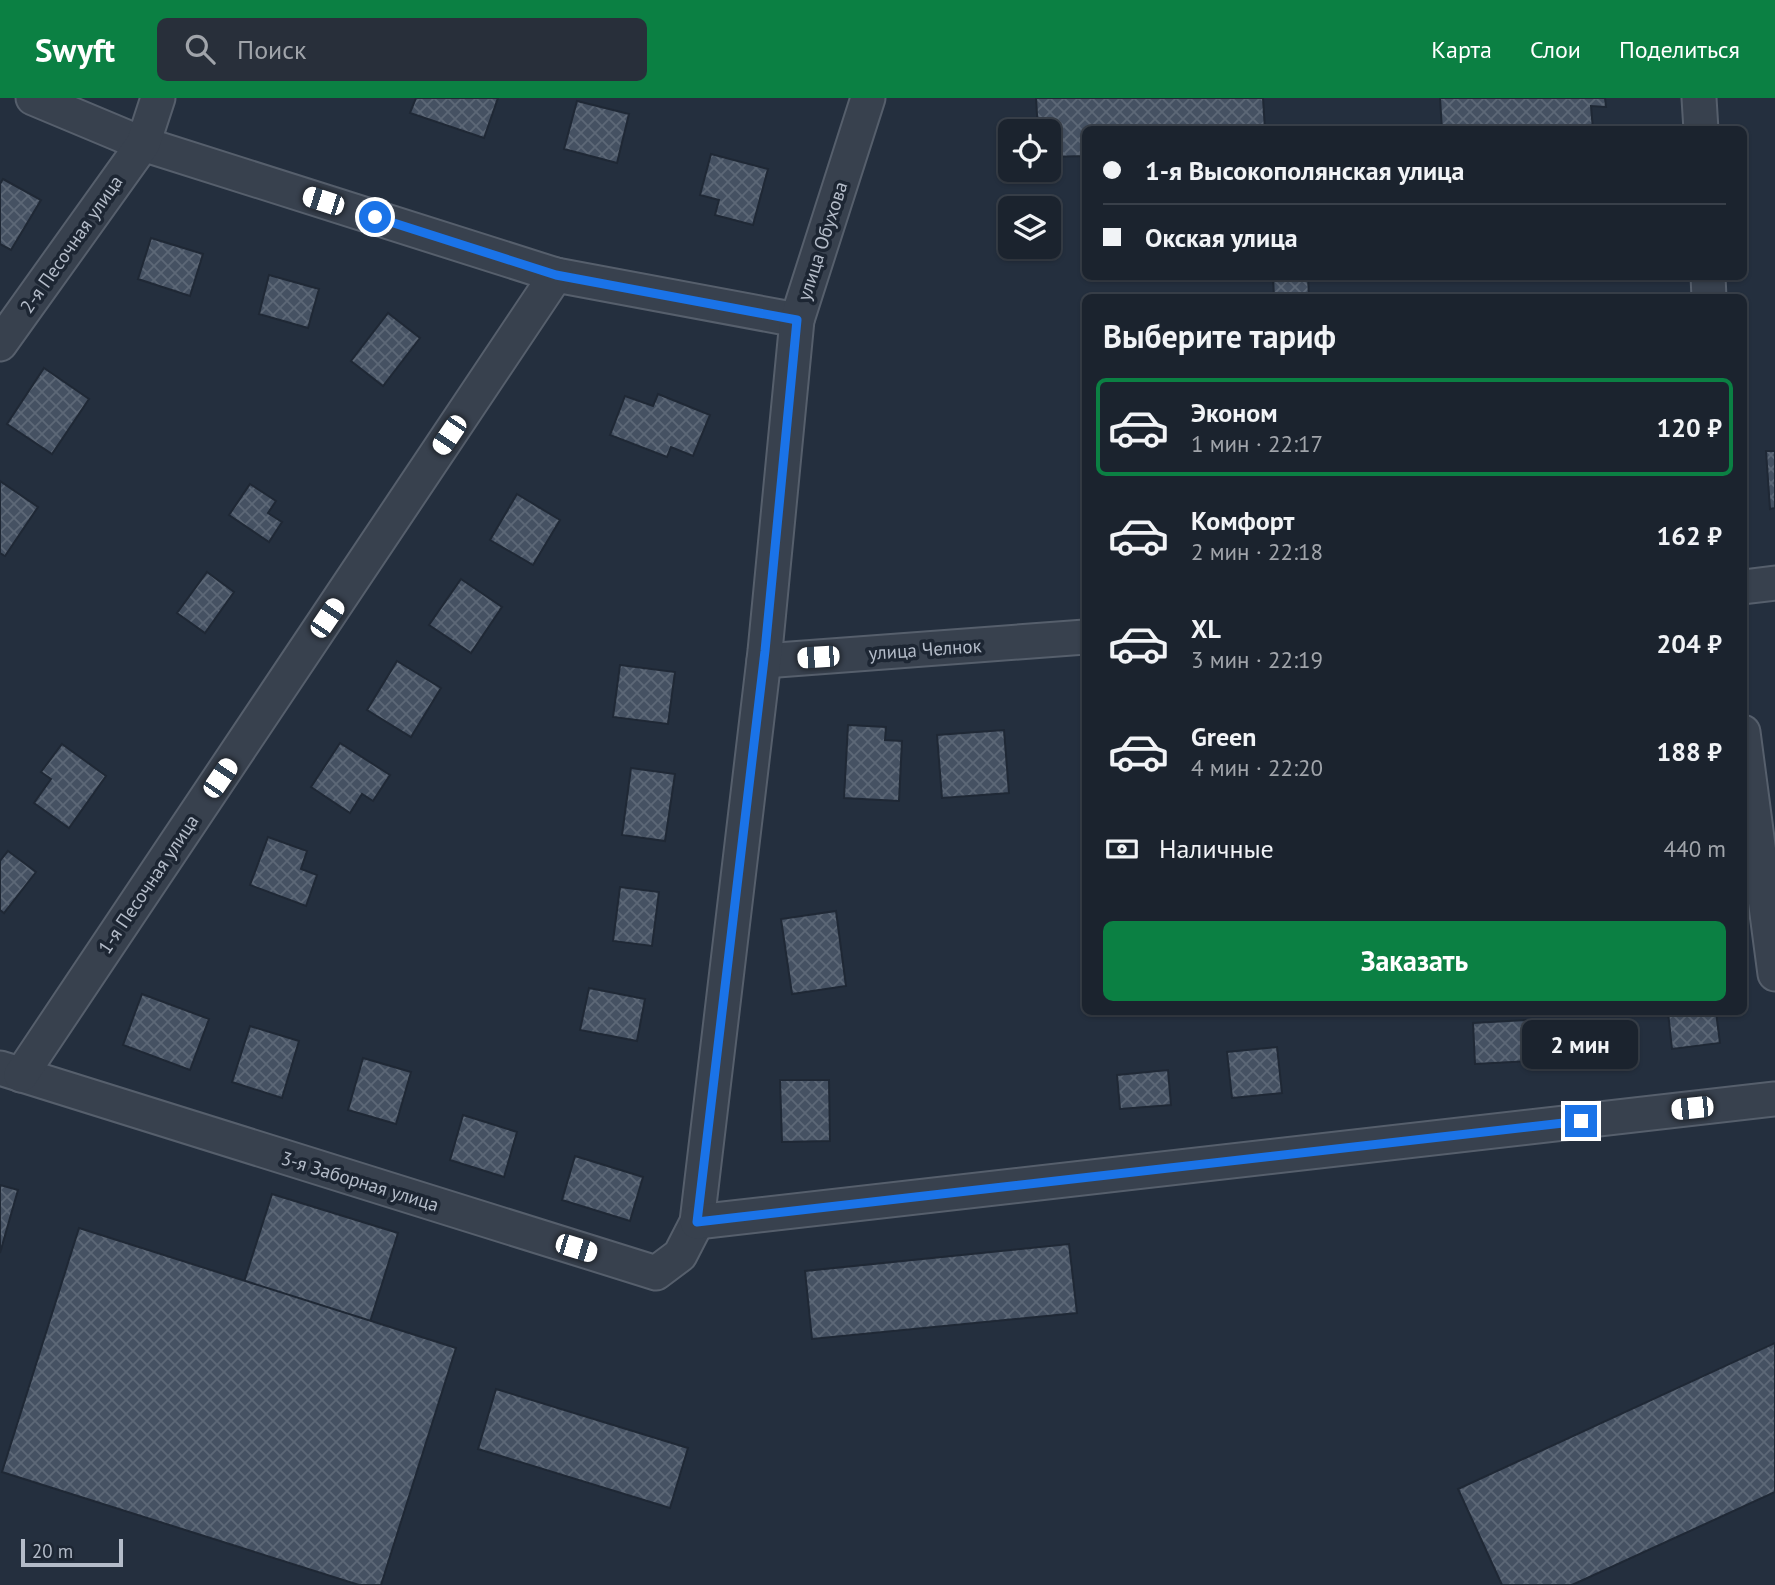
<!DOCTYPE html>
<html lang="ru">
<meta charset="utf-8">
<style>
:root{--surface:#1b232e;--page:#282f3a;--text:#f1f3f6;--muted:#a0a4aa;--line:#39404a;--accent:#0b8043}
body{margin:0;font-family:"PT Sans",sans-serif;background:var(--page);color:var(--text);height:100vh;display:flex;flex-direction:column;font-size:26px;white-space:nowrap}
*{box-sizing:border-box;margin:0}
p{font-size:23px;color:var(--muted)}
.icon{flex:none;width:38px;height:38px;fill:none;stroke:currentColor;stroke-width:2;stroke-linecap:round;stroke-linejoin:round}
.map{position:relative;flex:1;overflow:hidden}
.panel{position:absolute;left:1082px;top:196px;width:665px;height:721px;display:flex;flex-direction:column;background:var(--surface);border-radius:10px;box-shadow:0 2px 5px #0004,0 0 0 2px var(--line)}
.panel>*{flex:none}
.hud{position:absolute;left:1082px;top:28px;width:665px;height:154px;border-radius:10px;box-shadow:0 2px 5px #0004,0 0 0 2px var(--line);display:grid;align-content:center;height:154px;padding:0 21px;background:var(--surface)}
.fabs{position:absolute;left:998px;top:21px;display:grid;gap:14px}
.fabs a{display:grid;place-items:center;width:63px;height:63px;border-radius:10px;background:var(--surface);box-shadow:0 2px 5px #0004,0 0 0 2px var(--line);font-size:35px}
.scale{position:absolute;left:21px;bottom:18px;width:102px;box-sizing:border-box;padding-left:7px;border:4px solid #b4bcc9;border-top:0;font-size:19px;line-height:24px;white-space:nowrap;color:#b4bcc9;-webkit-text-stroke:5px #1d2633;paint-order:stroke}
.end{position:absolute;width:32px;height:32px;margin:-16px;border:9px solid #1a73e8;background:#fff;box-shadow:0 0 0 4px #fff}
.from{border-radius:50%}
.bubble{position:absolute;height:49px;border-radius:10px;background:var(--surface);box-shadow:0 2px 5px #0004,0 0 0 2px var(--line);font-size:23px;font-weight:700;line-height:49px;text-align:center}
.car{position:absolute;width:21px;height:42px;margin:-21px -10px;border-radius:9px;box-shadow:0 0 5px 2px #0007;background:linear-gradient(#fff 24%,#345 0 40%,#fff 0 76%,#345 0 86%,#fff 0)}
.hud b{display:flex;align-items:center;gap:24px;height:66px;font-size:26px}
.hud b+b{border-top:2px solid var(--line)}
.hud i{width:18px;height:18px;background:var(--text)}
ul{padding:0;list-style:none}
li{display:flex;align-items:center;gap:21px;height:98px;margin:0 14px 10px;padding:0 7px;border:4px solid transparent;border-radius:10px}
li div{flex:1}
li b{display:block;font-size:26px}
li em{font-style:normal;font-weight:700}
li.active{border-color:var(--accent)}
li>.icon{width:63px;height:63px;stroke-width:1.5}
h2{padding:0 21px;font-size:32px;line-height:84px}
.pay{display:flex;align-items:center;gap:18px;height:77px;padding:0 21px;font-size:26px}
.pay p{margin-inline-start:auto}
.cta{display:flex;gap:14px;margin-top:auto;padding:14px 21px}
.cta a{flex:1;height:80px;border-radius:10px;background:var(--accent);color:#fff;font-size:28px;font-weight:700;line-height:80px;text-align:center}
header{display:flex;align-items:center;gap:42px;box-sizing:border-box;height:98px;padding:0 35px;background:var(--accent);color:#fff}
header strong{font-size:33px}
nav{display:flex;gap:38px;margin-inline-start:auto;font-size:24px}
.search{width:490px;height:63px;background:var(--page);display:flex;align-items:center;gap:18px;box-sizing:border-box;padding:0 24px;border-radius:10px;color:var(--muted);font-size:26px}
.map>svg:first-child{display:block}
.building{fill:url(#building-cross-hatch);stroke:#1f2835;stroke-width:2}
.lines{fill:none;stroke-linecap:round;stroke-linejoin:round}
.minor-casing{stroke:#565f6c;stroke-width:37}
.minor{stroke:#38414e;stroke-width:33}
.route{stroke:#1a73e8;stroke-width:9}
.labels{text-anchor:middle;stroke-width:7;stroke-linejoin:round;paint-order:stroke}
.street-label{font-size:19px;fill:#b4bcc9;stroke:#1d2633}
</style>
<header>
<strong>Swyft</strong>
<div class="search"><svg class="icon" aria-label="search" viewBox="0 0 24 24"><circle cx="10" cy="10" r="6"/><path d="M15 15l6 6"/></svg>Поиск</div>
<nav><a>Карта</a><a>Слои</a><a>Поделиться</a></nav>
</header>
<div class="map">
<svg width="1775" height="1487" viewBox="0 0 1775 1487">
<defs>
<pattern id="building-cross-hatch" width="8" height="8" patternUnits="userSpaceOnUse" patternTransform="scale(1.75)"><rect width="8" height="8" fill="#455162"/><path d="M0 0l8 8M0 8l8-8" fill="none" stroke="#5d6877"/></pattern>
</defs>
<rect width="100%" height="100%" fill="#242f3e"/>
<g class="building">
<polygon points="416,0 498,0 484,40 410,15"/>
<polygon points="1036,0 1263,0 1265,32 1085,32 1085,58 1048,59 1048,33 1038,33"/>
<polygon points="1440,0 1605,0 1606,9 1591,8 1593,32 1442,32"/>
<polygon points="577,3 629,16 617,65 564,51"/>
<polygon points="711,56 768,71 753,127 715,117 719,102 700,97"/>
<polygon points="3,81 41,102 11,152 0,146 0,86"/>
<polygon points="151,140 203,156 190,198 138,181"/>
<polygon points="269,177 319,191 308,230 259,216"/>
<polygon points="1273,178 1308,178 1309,200 1274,200"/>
<polygon points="388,215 420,240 383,288 351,263"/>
<polygon points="44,270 89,301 52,356 7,326"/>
<polygon points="658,296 710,317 693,358 671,349 667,359 610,337 625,298 653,308"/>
<polygon points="1766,353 1775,353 1775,410 1770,411"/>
<polygon points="0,383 38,409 5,458 0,455"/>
<polygon points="250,386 276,403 268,415 282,424 269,444 229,417"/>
<polygon points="517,396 560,422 533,467 490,442"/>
<polygon points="207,474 234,494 205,535 177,515"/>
<polygon points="461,481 502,509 471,555 429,527"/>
<polygon points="397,563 441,590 411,639 367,612"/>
<polygon points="620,567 675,574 668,626 613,619"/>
<polygon points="848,627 886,629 885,642 902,643 899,703 844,700"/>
<polygon points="1004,632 1009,695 942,700 937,637"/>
<polygon points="340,645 390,677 373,703 362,696 350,715 311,689"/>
<polygon points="62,646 106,678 69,730 34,705 51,681 41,674"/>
<polygon points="631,670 675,676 665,743 622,737"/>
<polygon points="268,739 307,753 301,771 317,777 306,808 250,787"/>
<polygon points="8,753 36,774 4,815 0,812 0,763"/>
<polygon points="620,789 659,794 652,848 613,843"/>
<polygon points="836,813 846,888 792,896 781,821"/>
<polygon points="589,890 645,901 637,943 580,932"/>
<polygon points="142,896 209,921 190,972 123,947"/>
<polygon points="1668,914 1716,914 1720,945 1672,951"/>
<polygon points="1526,922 1529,963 1475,966 1473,925"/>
<polygon points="250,928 299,943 282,1000 232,984"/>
<polygon points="1277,949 1282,995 1232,1000 1227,954"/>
<polygon points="363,960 411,974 396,1026 348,1012"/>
<polygon points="1168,972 1171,1007 1120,1011 1117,977"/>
<polygon points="780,982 829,982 830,1043 782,1044"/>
<polygon points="463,1017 517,1034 504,1079 450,1062"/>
<polygon points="575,1058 643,1079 630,1123 562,1102"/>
<polygon points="0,1087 18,1092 0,1155"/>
<polygon points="272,1096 398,1135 370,1224 244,1184"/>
<polygon points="79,1130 456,1250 381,1487 359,1487 2,1374"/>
<polygon points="1069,1146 1077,1215 812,1241 805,1173"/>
<polygon points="1775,1245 1775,1394 1572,1487 1502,1487 1458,1391"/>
<polygon points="496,1291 688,1350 670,1410 478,1351"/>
</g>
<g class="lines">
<g class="minor-casing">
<g id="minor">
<polyline points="33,0 143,46 556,177 797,222"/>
<polyline points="1699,0 1701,32"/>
<polyline points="1708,178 1709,200"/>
<polyline points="0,246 143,46 158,0"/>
<polyline points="1743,489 1775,485"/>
<polyline points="764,563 1085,539"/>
<polyline points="1743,634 1775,876"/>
<polyline points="0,970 656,1175 680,1157 697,1124 765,553 797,222 868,0"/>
<polyline points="21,977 556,177"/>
<polyline points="697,1124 1775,1001"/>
</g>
</g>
<use href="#minor" class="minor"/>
</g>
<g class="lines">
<polyline class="route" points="375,119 556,177 797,222 765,553 697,1124 1581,1023"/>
</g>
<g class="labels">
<g class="street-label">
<text transform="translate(822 143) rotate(-72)" y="7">улица Обухова</text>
<text transform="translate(71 146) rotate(-55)" y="7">2-я Песочная улица</text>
<text transform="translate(925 551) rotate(-4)" y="7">улица Челнок</text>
<text transform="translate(148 786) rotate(-56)" y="7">1-я Песочная улица</text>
<text transform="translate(360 1083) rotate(17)" y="7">3-я Заборная улица</text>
</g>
</g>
</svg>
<div class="fabs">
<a><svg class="icon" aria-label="locate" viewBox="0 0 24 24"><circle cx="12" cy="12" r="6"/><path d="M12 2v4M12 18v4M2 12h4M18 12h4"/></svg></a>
<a><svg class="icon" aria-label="layers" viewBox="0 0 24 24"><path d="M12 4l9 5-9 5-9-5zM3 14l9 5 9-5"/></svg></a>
</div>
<div class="scale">20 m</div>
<i class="end from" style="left:375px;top:119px"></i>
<i class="end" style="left:1581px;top:1023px"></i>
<div class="bubble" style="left:1522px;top:922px;width:116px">2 мин</div>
<i class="car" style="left:323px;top:103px;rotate:288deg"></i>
<i class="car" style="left:449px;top:337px;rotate:214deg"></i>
<i class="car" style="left:327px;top:520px;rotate:34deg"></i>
<i class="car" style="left:818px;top:559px;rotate:266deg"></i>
<i class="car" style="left:220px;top:680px;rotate:34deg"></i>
<i class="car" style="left:1692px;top:1010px;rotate:264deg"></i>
<i class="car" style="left:576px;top:1150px;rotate:107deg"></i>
<div class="hud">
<b><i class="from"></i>1-я Высокополянская улица</b>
<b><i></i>Окская улица</b>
</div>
<section class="panel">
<h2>Выберите тариф</h2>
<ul>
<li class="active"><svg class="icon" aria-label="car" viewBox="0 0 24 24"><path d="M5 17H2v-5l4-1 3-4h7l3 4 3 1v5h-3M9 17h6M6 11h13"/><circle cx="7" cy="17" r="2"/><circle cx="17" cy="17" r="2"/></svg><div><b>Эконом</b><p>1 мин · 22:17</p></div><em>120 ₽</em></li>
<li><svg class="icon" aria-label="car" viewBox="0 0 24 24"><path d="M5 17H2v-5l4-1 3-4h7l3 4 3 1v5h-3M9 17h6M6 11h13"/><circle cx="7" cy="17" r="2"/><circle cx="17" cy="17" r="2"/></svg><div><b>Комфорт</b><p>2 мин · 22:18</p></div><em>162 ₽</em></li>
<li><svg class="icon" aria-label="car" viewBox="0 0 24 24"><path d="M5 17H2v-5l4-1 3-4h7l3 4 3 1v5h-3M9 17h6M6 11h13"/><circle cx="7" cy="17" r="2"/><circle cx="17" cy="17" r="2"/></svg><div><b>XL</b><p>3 мин · 22:19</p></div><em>204 ₽</em></li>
<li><svg class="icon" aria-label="car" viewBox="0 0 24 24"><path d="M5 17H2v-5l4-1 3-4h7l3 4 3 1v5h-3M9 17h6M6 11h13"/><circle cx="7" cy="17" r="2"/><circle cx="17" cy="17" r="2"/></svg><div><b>Green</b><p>4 мин · 22:20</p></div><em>188 ₽</em></li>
</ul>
<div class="pay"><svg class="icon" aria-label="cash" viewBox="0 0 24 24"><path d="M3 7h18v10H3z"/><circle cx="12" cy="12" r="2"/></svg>Наличные<p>440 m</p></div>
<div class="cta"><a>Заказать</a></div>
</section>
</div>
